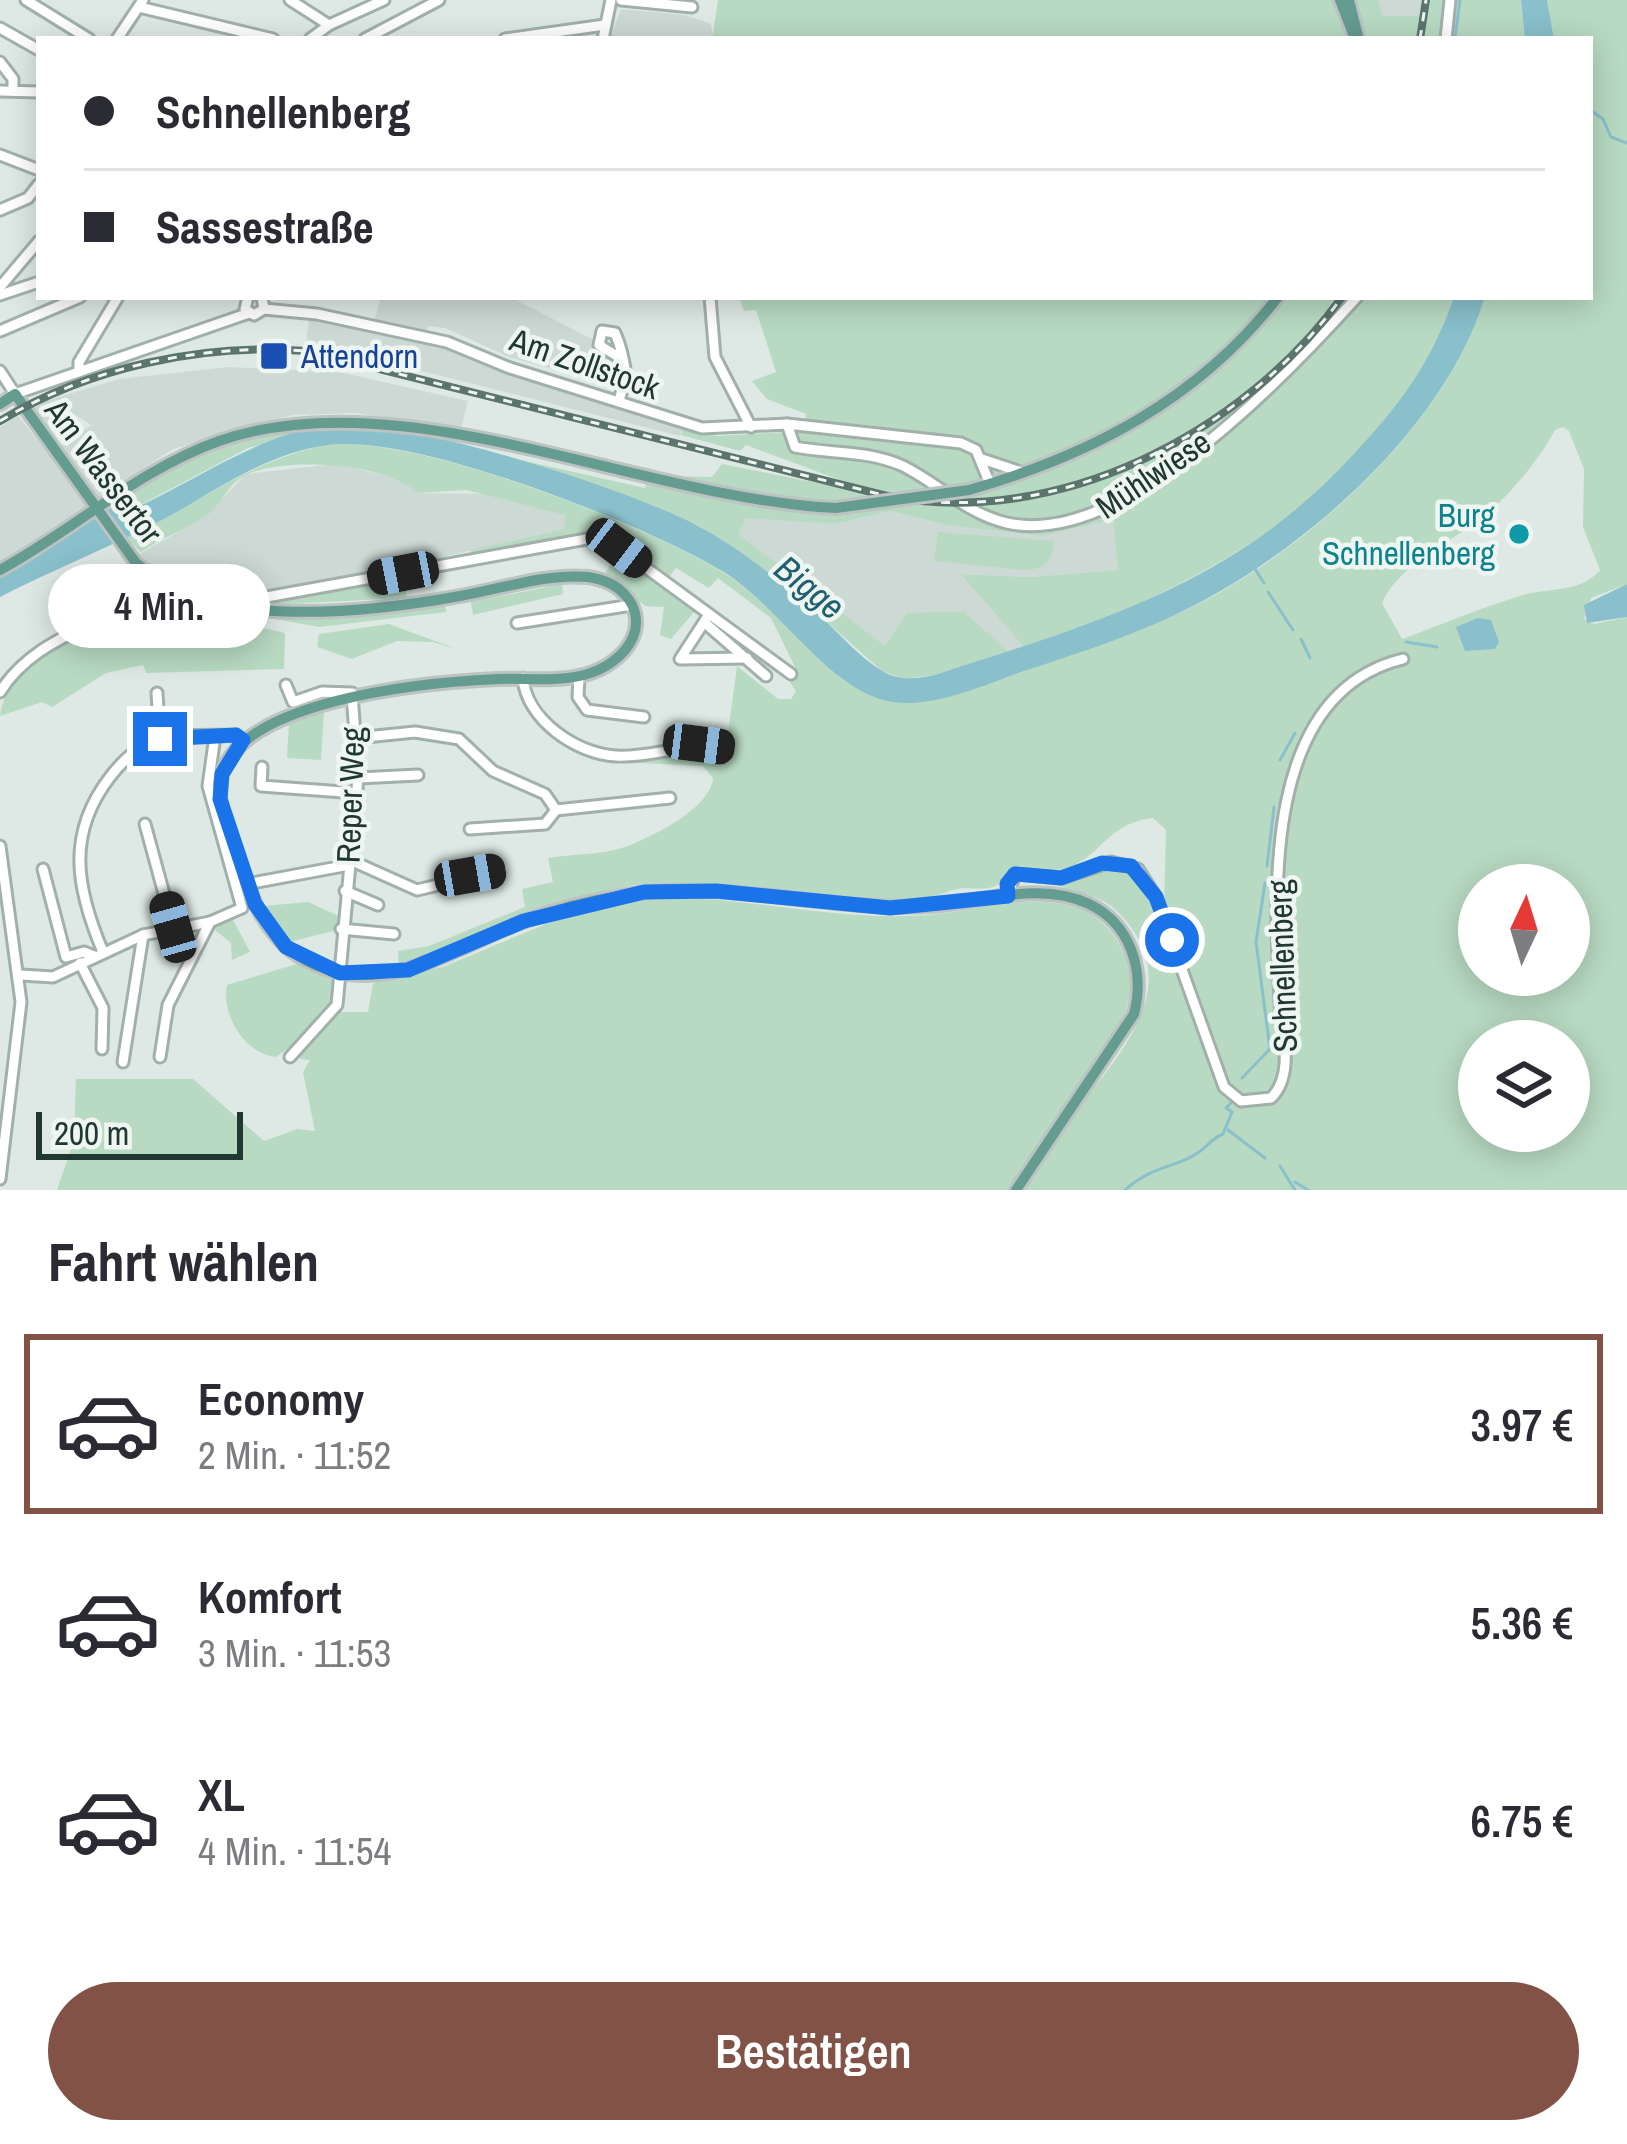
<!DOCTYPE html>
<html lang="de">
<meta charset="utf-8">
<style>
:root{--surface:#fff;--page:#f2f2f3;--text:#2b2b33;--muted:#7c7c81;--line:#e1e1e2;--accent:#815245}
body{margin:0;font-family:"Archivo Narrow",sans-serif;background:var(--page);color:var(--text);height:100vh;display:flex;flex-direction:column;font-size:45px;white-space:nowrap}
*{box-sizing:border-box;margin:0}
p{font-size:39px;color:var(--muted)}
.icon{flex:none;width:66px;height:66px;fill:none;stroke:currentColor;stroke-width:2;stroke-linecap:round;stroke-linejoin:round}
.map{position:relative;height:1190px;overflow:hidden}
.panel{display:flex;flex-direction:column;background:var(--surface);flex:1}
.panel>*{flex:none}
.guide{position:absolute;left:36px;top:36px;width:1557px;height:264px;border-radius:0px;box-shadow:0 6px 30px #0003;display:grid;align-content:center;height:264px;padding:0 48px;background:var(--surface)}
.needle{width:78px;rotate:4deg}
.buttons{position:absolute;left:1458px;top:864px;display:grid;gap:24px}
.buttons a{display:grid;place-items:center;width:132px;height:132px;border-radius:50%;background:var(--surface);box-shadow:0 6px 30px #0003;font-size:60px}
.scale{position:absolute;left:36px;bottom:30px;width:207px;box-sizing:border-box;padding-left:12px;border:6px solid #213832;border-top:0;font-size:33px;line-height:42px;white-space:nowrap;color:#213832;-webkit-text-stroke:9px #eff6f2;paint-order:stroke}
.end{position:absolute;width:54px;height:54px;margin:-27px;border:15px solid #1a73e8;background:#fff;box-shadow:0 0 0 6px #fff}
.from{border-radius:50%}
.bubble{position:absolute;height:84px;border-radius:42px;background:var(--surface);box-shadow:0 6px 30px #0003;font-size:39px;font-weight:600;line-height:84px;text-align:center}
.car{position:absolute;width:36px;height:72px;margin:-36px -18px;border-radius:15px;box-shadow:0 0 9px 3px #0007;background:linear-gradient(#222 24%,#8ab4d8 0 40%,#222 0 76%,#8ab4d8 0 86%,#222 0)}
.guide b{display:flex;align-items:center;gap:42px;height:114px;font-size:45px}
.guide b+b{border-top:3px solid var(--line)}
.guide i{width:30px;height:30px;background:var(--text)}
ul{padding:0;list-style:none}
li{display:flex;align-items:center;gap:36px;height:180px;margin:0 24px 18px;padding:0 24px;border:6px solid transparent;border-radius:0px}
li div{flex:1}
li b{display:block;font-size:45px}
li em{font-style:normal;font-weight:600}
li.on{border-color:var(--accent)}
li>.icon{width:108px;height:108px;stroke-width:1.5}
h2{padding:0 48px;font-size:54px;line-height:144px}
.primary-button{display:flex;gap:24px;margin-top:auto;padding:24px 48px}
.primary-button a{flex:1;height:138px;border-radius:72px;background:var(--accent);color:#fff;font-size:48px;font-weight:600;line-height:138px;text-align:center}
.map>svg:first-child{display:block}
.built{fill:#cdd9d4}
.green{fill:#b8dac2;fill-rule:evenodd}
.water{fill:#89c0cc}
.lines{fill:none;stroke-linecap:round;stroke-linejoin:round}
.stream{stroke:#89c0cc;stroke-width:3}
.minor-casing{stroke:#a2b0ac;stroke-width:15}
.major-casing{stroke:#bcc3c2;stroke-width:16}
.minor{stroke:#fff;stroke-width:9}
.major{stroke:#659c90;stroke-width:10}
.rail-casing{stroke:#5b746e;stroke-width:8}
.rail{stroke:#eff6f2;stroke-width:3;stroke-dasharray:9;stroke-linecap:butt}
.major-bridge-casing{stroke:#bcc3c2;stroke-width:16;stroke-linecap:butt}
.major-bridge{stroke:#659c90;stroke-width:10}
.route{stroke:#1a73e8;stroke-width:15}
.transit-dot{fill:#1a4fb4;stroke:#eff6f2;stroke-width:4.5}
.culture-dot{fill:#0f9aa8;stroke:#eff6f2;stroke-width:4.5}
.labels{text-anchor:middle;stroke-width:9;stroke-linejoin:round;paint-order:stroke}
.transit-label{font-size:33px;fill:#164399;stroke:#eff6f2;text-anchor:start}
.street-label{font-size:33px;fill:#213832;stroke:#eff6f2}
.culture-label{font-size:33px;fill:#0d838f;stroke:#eff6f2;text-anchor:end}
.water-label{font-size:36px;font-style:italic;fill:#1f6070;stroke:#eff6f2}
</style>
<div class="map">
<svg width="1627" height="1190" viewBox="0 0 1627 1190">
<rect width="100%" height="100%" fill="#dee9e5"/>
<g class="built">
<polygon points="1378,0 1426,0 1423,16 1383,16"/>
<polygon points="621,9 685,15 711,24 713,37 610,39"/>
<polygon points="381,297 510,297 594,340 618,367 617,375 602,383 509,357 445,328 428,326 427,332 374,322"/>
<polygon points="309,320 451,347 682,427 680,436 306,342"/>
<polygon points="228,367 339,372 468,401 461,428 355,413 292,415 173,449 0,564 0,427 18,416 49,454 91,425 74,414 46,430 30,409 42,402 119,379"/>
<polygon points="335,464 405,480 419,493 490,494 565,515 565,529 407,565 403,573 261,598 201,586 185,591 155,576 136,556 203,518 246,474"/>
<polygon points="891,511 946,525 1041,536 1113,518 1119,570 1030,577 963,574 1024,647 1009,652 963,612 885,647 737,534 746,517 834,524"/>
</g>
<g class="green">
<polygon points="718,0 1378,0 1383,16 1422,16 1426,0 1521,0 1525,39 712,39"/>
<path d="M1547,0H1627V584L1591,598L1584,619L1594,624L1627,617V1190H1020C1042,1159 1063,1129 1086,1099C1130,1040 1184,980 1118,912C1100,893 1071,894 1054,882L1126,868L1140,878L1156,908H1164L1166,830L1153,818C1090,825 1100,887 1019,866C1009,871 1007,878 999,884C986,893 967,885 953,890C869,924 727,870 625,887C544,900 476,945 399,966L398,951L429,946L525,907L522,889L553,882L548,858C572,854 602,855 625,847C652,837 710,809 713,778L703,766L621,762L616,756L726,748L737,666L778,699H791L796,691L785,675L796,669L771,618L718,578L709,588L676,568L667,580L598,535L472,555L471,550L565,529V515L466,490L418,493C387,463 285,456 246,475C228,483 222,504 207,515C187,530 162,537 141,552L124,536C138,528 153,525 166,518C218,488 262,459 322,446C404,429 663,530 733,579C778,609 823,678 872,696C925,715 997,681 1047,662C1097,643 1152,627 1200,603C1314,544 1447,422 1485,297H1590V39H1554ZM1563,427L1569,431L1584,469L1583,527L1600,570C1580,594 1547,587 1520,596C1480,608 1441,625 1402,639L1382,603C1398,566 1447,544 1479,520C1509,497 1539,460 1555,430ZM1479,885H1569V975H1479ZM1479,1041H1569V1131H1479Z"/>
<path d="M739,297H1454C1393,481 1215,580 1044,642L1024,647L961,574L1030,577L1118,570L1113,519L1042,536L946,525L891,511L834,524L746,518L738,534L885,646L907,613L964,612L1009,652L935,675L904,679L882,671L794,593L699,526L471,449L645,488L648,476L712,477L722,464L838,487L840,480L746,445L740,451L681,435L683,428L717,436L805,431L806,414L767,399L752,381L776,372L756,310L744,311Z"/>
<path d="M330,424L248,448L133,509L113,507C177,459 251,432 330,424Z"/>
<path d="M938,532L1054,541C1051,561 1048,568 1027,570L934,561Z"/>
<polygon points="617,553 696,610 671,639 660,635 664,607 645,606 606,572"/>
<polygon points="404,578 407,598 261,605 261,601"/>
<polygon points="562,584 563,594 473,615 471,602"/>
<path d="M166,588L249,625L285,633L284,669L146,673L143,665L106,673L52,707L42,702L0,716C12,641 102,630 152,590Z"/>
<polygon points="445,604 446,612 319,627 252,615"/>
<polygon points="389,624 459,650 433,642 397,641 352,659 317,647 319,634"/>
<polygon points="324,710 321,760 287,758 289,723"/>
<path d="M652,897C738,896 823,918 908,916C962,916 1016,892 1071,906C1106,914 1132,952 1130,988C1127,1052 1042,1135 1008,1190H57L74,1140L76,1079H193L264,1141L297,1129L315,1131L303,1072L310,1060L300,1059V1047L293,1044L276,1057C244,1054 221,1014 227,985L300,963L337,978L333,1002L340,1012H368L373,984L381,980L443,967L570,914Z"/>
<polygon points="308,902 341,917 341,929 289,942 263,906"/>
<polygon points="231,916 250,952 232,960 231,943 215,930 216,923"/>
</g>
<g class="water">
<polygon points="1521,0 1547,0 1554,39 1525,39"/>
<path d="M1454,297H1485C1446,425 1310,546 1193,606C1139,634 1081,652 1024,671C984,685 926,712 883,700C824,684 776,603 722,571C644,524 415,433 328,445C264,454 218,490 164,519C111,547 54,569 0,597V575L113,507L133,509C197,480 255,437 325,425C397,414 628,489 694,524C739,547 783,583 820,616C840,634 859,657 882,671C900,681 916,679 935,675C1095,623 1233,585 1351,457C1399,406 1431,364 1454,297Z"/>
<polygon points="1627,584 1627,617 1587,623 1584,605"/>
<polygon points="1478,618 1491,620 1499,642 1495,649 1465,651 1456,627"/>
</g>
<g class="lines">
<g class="stream">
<polyline points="1455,39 1460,0"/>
<polyline points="1590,110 1603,119 1611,137 1627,143"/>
<polyline points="1255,569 1264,583"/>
<polyline points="1268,592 1293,630"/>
<polyline points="1301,639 1310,658"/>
<polyline points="1406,642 1437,647"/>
<polyline points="1280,760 1295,733"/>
<polyline points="1267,866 1274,807"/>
<polyline points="1242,1078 1270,1049 1256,942 1265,883"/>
<polyline points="1228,1130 1265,1158"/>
<polyline points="1280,1166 1295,1190"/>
<polyline points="1295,1182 1308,1190"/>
<path d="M1125,1190C1154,1164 1178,1168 1199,1152C1209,1145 1211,1139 1223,1134L1232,1112L1226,1108L1233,1101"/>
</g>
<g class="minor-casing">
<g id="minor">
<polyline points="26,0 89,39"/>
<polyline points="290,0 329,25 310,39"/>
<polyline points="621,0 692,7"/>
<polyline points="139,7 273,39"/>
<polyline points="329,25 384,0"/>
<polyline points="0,28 39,50"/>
<polyline points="117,39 143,0"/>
<polyline points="365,39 439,0"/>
<polyline points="505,39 605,25"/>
<polyline points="603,39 611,0"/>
<polyline points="1446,39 1450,0"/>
<polyline points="0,62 13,79 13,91"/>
<polyline points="0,91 39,92"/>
<polyline points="0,155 39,170"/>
<polyline points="0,210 28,198 39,184"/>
<polyline points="0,287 39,241"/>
<polyline points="0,295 39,282"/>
<polyline points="248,297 245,309 254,315 264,309 262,297"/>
<polyline points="710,297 715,357 751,427"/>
<polyline points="264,309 317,314 447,342 510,368 702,428 787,424 961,443 976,450 990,484"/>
<polyline points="0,331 80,297"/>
<polyline points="0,371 15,394 249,313"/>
<polyline points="79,371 79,362 118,297"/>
<path d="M619,401L626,375C624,361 621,346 615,333L602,331L599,345L617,356L625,369"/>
<path d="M787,424L795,447C831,454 867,450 903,466C939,484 967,514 1007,523C1122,549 1286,376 1357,297"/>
<polyline points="982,459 1021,472"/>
<polyline points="185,591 201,586 261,598 592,538 619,548 791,674"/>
<polyline points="708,616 680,659 747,658"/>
<polyline points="517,623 632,605"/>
<polyline points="705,623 766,676"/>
<polyline points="579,677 578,697 587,710 644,717"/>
<path d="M523,678C526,719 576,754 616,756C654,758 681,742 727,748"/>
<polyline points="286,685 293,702 322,692 352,693 358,778 337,1005 290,1057"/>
<path d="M0,692C41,627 121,627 153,576"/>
<polyline points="157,693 160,739"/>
<polyline points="356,738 415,732 459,739 493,771 545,794 556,810 545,824 470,829"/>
<polyline points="262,767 261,786 357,793"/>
<polyline points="358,778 418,775"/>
<polyline points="556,810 670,798"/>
<polyline points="145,824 173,927"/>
<polyline points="0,846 21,1002 0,1179"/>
<polyline points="350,860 417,890 497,871"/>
<polyline points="43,869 66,957 84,952 94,956"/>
<polyline points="247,884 349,865"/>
<polyline points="345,891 378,905"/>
<path d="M1008,896L1015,874L1061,878L1111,862L1138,869L1156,897L1224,1087L1241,1101L1271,1098C1295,1075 1282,1032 1280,1001C1274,889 1263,693 1403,659"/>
<polyline points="341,929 394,934"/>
<path d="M103,952C76,888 66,834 110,777C123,760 140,744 161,739C184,734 212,736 236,735L243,740"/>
<polyline points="80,963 103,1008 102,1049"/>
<polyline points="21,975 53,977 143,935 210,922 242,908 208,786 215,736"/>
<polyline points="160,1057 168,1005 210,922"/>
<polyline points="123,1062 143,935"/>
</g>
</g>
<g class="major-casing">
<g id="major">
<polyline points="1340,0 1355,39"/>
<polyline points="1349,0 1358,36"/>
<path d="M0,404L15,394L136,563C166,587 206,604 244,608C311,617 394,608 460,596C501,589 547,573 588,577C602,579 617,585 626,596C636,607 639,623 633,637C625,656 604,670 584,675C556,682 526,678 498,679C431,682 230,699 220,783C218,803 227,826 234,846C248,890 263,938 307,961C381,1000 455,948 522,922C555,909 592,900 627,895C728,879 828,912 929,906C981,903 1039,880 1089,904C1131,924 1145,971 1134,1014L1016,1190"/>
<path d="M969,490C1091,455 1199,399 1278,297"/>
<path d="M0,570C75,529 138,470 219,441C402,377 641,499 836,508"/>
</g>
</g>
<use href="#minor" class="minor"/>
<use href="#major" class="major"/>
<g class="rail-casing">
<g id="rail">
<polyline points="1420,39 1426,0"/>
<path d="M0,421C89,367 203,343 307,351L887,496C1056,529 1242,435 1342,297"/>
</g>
</g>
<use href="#rail" class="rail"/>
<g class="major-bridge-casing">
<polyline id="major-bridge" points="836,508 969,490"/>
</g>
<use href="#major-bridge" class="major-bridge"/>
</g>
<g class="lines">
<polyline class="route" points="160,739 236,735 243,740 222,774 220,799 255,904 286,947 340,973 408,970 524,921 644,892 716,891 890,908 1008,896 1007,884 1015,874 1061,878 1102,863 1131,866 1156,897 1172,940"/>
</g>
<rect class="transit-dot" x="259" y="341" width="30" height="30" rx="6"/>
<circle class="culture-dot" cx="1519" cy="534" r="12"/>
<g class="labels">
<g class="transit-label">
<text x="301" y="368">Attendorn</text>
</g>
<g class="street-label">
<text transform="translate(585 363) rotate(19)" y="12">Am Zollstock</text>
<text transform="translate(104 471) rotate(53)" y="12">Am Wassertor</text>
<text transform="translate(1153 474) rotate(-34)" y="12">Mühlwiese</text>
<text transform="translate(350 795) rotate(-88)" y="12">Reper Weg</text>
<text transform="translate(1282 966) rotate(-92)" y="12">Schnellenberg</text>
</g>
<g class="culture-label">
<text x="1495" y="527">Burg<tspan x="1495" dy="38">Schnellenberg</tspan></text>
</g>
<g class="water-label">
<text transform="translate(810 587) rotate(39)" y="13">Bigge</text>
</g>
</g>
</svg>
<div class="buttons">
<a><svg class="needle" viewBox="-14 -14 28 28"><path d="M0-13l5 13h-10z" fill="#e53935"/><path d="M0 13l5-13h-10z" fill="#7c7c81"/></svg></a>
<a><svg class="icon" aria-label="layers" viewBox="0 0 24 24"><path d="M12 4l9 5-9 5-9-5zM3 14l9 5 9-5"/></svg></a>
</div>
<div class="scale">200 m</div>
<i class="end from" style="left:1172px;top:940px"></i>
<i class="end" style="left:160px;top:739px"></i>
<div class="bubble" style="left:48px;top:564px;width:222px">4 Min.</div>
<i class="car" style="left:619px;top:548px;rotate:127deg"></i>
<i class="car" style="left:403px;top:573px;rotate:259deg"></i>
<i class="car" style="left:699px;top:744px;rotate:97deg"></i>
<i class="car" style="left:470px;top:875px;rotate:80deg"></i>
<i class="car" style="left:173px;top:927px;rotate:344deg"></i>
<div class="guide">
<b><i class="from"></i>Schnellenberg</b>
<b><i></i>Sassestraße</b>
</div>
</div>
<section class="panel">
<h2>Fahrt wählen</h2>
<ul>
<li class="on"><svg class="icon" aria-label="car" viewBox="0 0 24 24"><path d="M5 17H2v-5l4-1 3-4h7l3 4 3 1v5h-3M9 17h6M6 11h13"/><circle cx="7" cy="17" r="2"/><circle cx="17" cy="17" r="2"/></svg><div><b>Economy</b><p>2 Min. · 11:52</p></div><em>3.97 €</em></li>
<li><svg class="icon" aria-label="car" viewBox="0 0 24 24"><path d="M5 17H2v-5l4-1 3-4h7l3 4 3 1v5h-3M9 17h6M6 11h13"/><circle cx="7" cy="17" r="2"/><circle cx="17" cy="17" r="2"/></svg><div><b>Komfort</b><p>3 Min. · 11:53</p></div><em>5.36 €</em></li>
<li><svg class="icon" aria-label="car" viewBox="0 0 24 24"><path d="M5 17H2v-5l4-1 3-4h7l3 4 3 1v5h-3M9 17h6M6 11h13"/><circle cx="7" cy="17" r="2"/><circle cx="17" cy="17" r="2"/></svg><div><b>XL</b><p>4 Min. · 11:54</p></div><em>6.75 €</em></li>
</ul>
<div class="primary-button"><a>Bestätigen</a></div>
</section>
